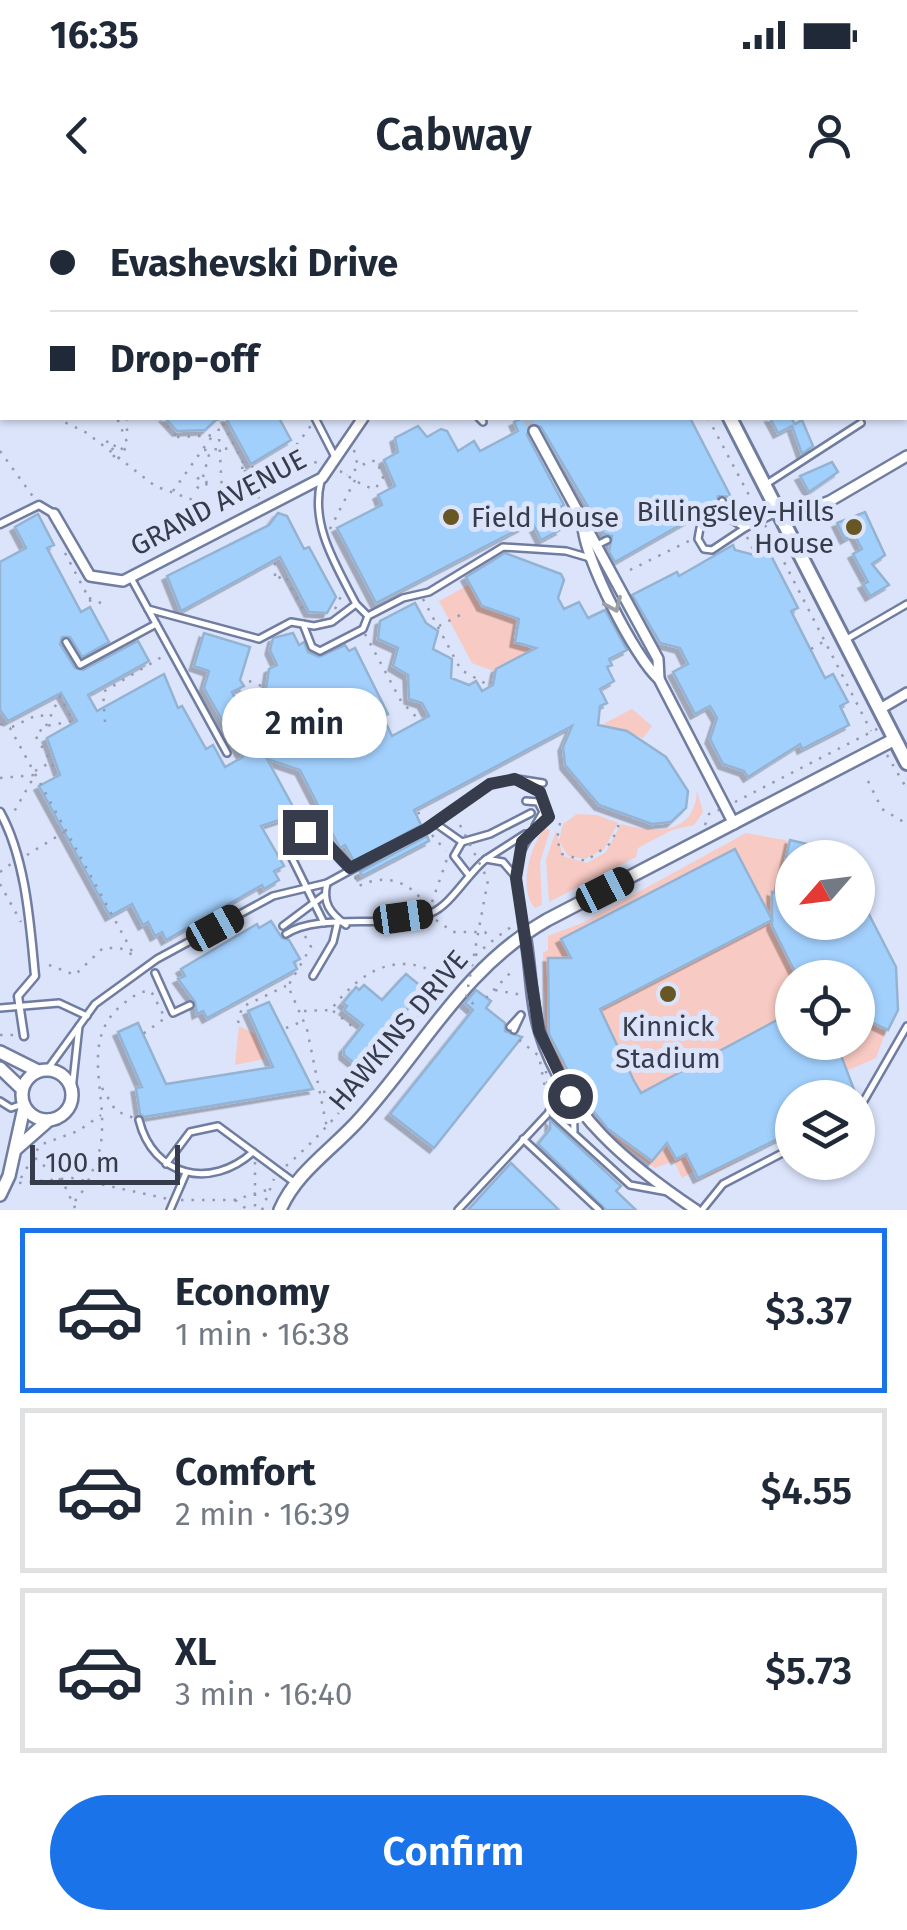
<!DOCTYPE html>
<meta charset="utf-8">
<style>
:root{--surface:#fff;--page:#f6f6f7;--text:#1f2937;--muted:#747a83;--line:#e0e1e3;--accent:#1a73e8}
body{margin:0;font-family:"Fira Sans",sans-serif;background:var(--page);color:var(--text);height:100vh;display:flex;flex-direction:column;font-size:38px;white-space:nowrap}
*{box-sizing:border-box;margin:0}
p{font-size:32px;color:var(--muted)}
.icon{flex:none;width:55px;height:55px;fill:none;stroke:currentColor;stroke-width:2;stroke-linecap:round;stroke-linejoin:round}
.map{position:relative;height:1010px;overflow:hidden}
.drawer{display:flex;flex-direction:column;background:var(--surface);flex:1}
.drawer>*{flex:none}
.guide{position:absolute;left:0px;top:0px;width:908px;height:220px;box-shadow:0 2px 8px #0004;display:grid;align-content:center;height:220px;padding:0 50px;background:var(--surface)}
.needle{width:65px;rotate:242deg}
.buttons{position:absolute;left:775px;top:640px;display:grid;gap:20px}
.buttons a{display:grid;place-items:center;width:100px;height:100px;border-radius:50%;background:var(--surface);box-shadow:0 2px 8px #0004;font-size:50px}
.scale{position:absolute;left:30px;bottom:25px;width:150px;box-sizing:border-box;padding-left:10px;border:5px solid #363c4b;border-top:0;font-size:28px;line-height:35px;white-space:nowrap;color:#363c4b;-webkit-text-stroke:8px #dbe4fb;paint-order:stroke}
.end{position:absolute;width:45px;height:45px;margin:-22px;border:12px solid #363c4b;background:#fff;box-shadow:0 0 0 5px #fff}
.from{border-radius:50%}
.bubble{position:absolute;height:70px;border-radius:35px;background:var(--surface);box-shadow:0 2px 8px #0004;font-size:32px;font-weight:600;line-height:70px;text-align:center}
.car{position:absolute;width:30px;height:60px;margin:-30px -15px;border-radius:12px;box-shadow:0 0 8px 2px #0007;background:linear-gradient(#222 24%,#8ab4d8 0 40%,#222 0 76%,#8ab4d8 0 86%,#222 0)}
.guide b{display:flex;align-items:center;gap:35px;height:95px;font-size:38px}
.guide b+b{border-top:2px solid var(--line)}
.guide i{width:25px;height:25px;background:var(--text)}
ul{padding:18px 0 0;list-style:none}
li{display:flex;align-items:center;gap:30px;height:165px;margin:0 20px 15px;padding:0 30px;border:5px solid var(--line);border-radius:0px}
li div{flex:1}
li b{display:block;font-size:38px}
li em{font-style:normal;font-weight:600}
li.current{border-color:var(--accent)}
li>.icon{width:90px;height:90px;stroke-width:1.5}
.action{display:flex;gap:20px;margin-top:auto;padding:20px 50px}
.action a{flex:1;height:115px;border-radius:60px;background:var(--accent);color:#fff;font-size:40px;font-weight:600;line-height:115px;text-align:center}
.status{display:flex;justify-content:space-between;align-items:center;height:70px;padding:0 50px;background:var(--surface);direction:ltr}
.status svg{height:28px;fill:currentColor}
header{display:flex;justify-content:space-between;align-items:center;height:130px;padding:0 50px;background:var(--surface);font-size:45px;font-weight:600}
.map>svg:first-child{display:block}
.green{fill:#f7cac3;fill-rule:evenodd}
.building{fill:#a2d0fd;stroke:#94b3d2;stroke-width:2.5;filter:url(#shadow)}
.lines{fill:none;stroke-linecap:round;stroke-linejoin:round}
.minor-tunnel{stroke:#bac2d8;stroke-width:9;stroke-dasharray:9 4.5;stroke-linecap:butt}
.service-casing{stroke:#707da0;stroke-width:10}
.pedestrian-casing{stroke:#707da0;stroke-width:11}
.minor-casing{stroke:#707da0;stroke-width:14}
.tertiary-casing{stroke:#707da0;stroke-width:16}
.secondary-casing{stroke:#707da0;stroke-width:18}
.path{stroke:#949baf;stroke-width:2.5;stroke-dasharray:2.5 8;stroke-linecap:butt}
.service{stroke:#fff;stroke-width:5}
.pedestrian{stroke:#fff;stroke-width:6}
.minor{stroke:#fff;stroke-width:9}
.tertiary{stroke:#fff;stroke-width:11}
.secondary{stroke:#fff;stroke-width:12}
.path-bridge{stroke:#949baf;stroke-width:2.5;stroke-dasharray:2.5 8;stroke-linecap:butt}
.oneway{stroke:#9a9ea5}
.route{stroke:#363c4b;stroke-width:12}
.poi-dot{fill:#685624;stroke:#dbe4fb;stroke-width:4}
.labels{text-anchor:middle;stroke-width:10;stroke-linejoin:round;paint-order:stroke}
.street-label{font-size:28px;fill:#363c4b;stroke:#dbe4fb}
.poi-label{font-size:28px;fill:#363c4b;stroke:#dbe4fb;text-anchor:end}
</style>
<div class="status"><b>16:35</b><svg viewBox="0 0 49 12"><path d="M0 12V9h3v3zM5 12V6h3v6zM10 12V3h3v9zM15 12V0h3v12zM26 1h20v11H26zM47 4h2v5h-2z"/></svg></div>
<header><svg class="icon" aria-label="back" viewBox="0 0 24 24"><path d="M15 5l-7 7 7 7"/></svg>Cabway<svg class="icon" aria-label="person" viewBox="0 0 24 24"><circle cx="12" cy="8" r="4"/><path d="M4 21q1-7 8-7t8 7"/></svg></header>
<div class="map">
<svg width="907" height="1010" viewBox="0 0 907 1010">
<defs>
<filter id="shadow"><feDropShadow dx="-4.5" dy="4.5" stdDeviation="0" flood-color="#0004"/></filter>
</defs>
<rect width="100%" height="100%" fill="#dbe4fb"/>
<g class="green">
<polygon points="470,384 482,406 516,418 513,438 532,450 496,472 472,463 439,401"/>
<polygon points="632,509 652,526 643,538 603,524"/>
<path d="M697,591L703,612L694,625L672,630L638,648L636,657L549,702L546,660L556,631L563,656L587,663L606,652L621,624C655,633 694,636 697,591Z"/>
<polygon points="577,614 597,615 618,623 604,649 585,659 568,656 559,641 563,624"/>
<path d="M545,628L550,630L540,662L542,705L535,708C518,690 530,645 545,628Z"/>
<path d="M746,633L811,645L829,657L792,658V722H858V693C896,767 907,777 876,858L844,872L856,895L792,898V932L709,976L698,978L694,971L682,978L674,961L655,968L588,919L546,836L543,753L548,750V736L582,723ZM792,778H858V842H792Z"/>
<polygon points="239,826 255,834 264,859 235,865"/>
</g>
<g class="building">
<polygon points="165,218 218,218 205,230 177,231"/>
<polygon points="226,218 279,218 291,240 251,264"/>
<polygon points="522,218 690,218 731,297 718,296 717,304 615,362 609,352 612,336 604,334 541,227 531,224 527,235 564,305 551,312 560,330 541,340 532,322 376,403 337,328 382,305 378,295 395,286 384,260 398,252 395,238 418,226 427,237 441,229 447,231 458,251 474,241 480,251 518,231 514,222"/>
<polygon points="770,218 791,218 795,224 802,220 813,246 802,254 792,226 778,233"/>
<polygon points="832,262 838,272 809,292 800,276"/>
<polygon points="865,312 885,355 872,364 889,385 870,396 863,384 868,382 853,354 862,349 854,334 845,339 837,323"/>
<polygon points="278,313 287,316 304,349 309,347 336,397 327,413 309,412 280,357 181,411 167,376 269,325"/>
<polygon points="38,314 54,345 47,348 81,412 90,407 109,442 82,457 70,437 62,437 60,444 75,468 83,470 138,441 149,461 88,495 97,511 164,474 178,508 182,506 206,549 213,545 225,567 243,557 204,488 209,471 194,466 204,433 250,447 240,480 244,486 232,492 261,547 292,553 301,526 282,520 286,499 266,489 269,469 277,465 270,450 273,438 293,433 299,445 304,442 308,452 319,457 345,445 349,451 355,448 388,514 383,517 392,536 429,516 422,503 409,499 408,475 393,466 398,448 378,439 380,421 415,403 426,423 438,431 433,449 452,459 451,478 469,485 476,481 482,491 493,485 496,469 536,448 515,442 519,419 482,406 466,377 505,353 561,374 564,380 558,398 564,409 579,402 588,418 605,410 627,450 609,459 612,465 607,467 614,481 600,489 607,503 600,506 598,525 627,531 666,557 688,591 686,608 671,622 652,624 599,605 565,565 563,547 572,526 414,610 421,625 354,661 345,645 340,648 300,570 267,559 297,614 261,626 284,666 274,671 279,680 264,689 262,685 166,740 162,732 155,736 148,722 143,725 132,704 110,716 39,586 60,575 47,538 77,521 61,493 8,521 0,510 0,362 26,348 15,327"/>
<polygon points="733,345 735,350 754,355 767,348 798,408 791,411 825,478 833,474 848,502 840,506 849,525 802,549 800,544 748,577 744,571 723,564 710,539 717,518 710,506 695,514 673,472 688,464 680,448 660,443 632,395 677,372 679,376"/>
<polygon points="427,636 429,641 362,676 360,672"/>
<polygon points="790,640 811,645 829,658 792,658 792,722 858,722 858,693 896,767 898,810 888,830 858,816 858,778 798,778 772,726 772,692 778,694"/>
<polygon points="735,649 772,720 600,809 634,881 641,893 792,812 792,842 836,842 856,895 792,898 792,932 698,978 686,954 676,959 667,943 652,961 608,929 581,896 549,834 548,758 571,758 561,739"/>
<polygon points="271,721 282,738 289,740 300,759 294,762 297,769 207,818 203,811 197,814 195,802 178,779 185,776 181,769 257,724 259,728"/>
<polygon points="406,774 422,787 422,792 359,867 344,855 344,849 363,825 344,810 347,806 343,803 356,787 359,790 364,785 382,800"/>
<polygon points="476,790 491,801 486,808 505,823 505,831 522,837 434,948 390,914 473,810 465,803"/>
<polygon points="269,802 313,889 144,917 140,914 136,888 142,887 118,832 138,823 166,884 273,867 248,811"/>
<polygon points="550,920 621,986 616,991 636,1010 606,1010 538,944 550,929"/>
<polygon points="511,963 559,1010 468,1010"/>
</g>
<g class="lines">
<polyline class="minor-tunnel" points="527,218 534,231"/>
<g class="service-casing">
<g id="service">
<polyline points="127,0 128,2"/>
<polyline points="732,0 734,2"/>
<polyline points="315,218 335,257"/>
<polyline points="479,218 483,222"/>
<polyline points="768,283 861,223"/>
<polyline points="722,301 732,320 745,328 776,313"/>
<polyline points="728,312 700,328 698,339 704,349 712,350 745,328"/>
<polyline points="597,345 607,340"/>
<polyline points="131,378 227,553"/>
<path d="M148,409L259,439L291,422L314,426L332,422L356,404C336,365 310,325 321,281"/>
<polyline points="368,416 403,398 429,392 503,347 566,351 590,358"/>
<polyline points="303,424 312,447 320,451 363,429 368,416 356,404"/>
<polyline points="845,440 907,404"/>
<polyline points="66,442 80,465 156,424"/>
<polyline points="517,579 543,583"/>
<polyline points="526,601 538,602 543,612 535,626"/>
<polyline points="435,623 462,642"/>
<polyline points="486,659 525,634"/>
<polyline points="468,674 454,656 462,642 490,634 531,613"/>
<path d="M327,683C322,703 330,713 346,725"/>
<path d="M324,723L289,652L293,636C321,626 330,653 349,668"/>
<polyline points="283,726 323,696"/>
<path d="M286,734C321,711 390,731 431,713C451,705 468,673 486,659L503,662L515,676"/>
<polyline points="155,773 173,813 190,805"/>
<polyline points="313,776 333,742 337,725"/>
<polyline points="0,808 59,803 87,816"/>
<polyline points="510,827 521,815 514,830"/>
<path d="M47,870L95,804L157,759L273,696L327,683L426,629L490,584L515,579L539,592L549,617C506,651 516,680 524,731"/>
<polyline points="72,890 79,826"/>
<polyline points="0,901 11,908 23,904"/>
<polyline points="573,902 574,931"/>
<polyline points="549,911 630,985 668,992"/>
<polyline points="858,911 907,826"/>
<path d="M139,920C153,977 211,990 253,952"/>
<polyline points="523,939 599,1010"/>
<polyline points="166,964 190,932 218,926 295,983"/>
<polyline points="170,1010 186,973"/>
<polyline points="458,1010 568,892"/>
<polyline points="702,1010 723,984 792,948"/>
</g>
</g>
<g class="pedestrian-casing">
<g id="pedestrian">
<polyline points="0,324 39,305 54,314"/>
<path d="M0,612C26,659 30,724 35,776L18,796L24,836"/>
</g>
</g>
<g class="minor-casing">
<g id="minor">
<polyline points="217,2 224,0"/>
<polyline points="387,2 392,0"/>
<polyline points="716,2 720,0"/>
<polyline points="905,66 907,64"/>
<polyline points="534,231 658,459 659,479"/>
<polyline points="54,314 90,376 123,381 322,278 363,218"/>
<polyline points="783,320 830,301 907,256"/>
<path d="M583,325C583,356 635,458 659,479L734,624"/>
<polyline points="880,509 907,493"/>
<path d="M525,734C531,766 530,802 540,833C565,914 629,965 696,1010"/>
</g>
</g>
<g class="tertiary-casing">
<g id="tertiary">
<polyline points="0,852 38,871"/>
<polyline points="0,868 22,889"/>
<circle cx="47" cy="895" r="25"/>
<polyline points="16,949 49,920"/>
<polyline points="0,995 9,976 24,908"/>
<path d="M280,1010C296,973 329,952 356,923C421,853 461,769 547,720L895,539"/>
</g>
</g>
<g class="secondary-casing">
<g id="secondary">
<polyline points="316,0 317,2"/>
<polyline points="334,0 335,2"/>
<polyline points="623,0 625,2"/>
<polyline points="730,218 907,563"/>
</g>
</g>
<g class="path">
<polyline points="13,0 16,2"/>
<polyline points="85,0 86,2"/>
<polyline points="182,0 183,1"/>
<polyline points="487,0 488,2"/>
<polyline points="157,2 158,0"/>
<polyline points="495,2 500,0"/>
<polyline points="0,199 2,200"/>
<polyline points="56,218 87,233 155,286 223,311 246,298 261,297 220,218"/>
<polyline points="127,218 127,238"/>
<polyline points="160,218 180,240"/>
<polyline points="218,218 223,311"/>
<polyline points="708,218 759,314"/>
<polyline points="177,237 219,235"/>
<polyline points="204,250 236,248"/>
<polyline points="354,250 358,267"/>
<polyline points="0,251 34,298"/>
<polyline points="113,257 117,253 106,243 109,240 120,251 127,242 117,218"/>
<polyline points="118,259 127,246"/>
<polyline points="284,262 312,224"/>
<polyline points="241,268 320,262"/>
<polyline points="262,268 263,295"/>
<polyline points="245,270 247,297"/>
<path d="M340,271C351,278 362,286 375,289L383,278L377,261H369L347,275"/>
<polyline points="203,277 210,251"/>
<circle cx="201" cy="283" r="5.5"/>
<polyline points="173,291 213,235"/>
<polyline points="765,325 871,531"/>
<polyline points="330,329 355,280"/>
<polyline points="747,337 755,353"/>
<polyline points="65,353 93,406"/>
<polyline points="275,363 275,380 284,375 306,415"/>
<polyline points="630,370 691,340"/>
<polyline points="89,398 101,403"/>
<polyline points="423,399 461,470 490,486"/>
<polyline points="335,409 342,394"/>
<polyline points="439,426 462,414"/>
<polyline points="365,434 401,501 420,521"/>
<polyline points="811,449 823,442"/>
<polyline points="249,481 264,487 272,525 282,544"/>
<polyline points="105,522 103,492 165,455"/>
<polyline points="0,524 10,528 134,755"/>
<polyline points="46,526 60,496 73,521 46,526 35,535 51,562"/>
<polyline points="12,527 37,515 46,516"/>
<polyline points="887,555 907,589"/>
<polyline points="35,571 51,562 56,572"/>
<polyline points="0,578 35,575 11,617"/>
<polyline points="868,581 882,609 907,624"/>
<polyline points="735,602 879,528"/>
<polyline points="418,612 422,620"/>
<polyline points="560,623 557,640 562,654 586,661 611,643 620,622"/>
<polyline points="705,625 709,614 719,610"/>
<polyline points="432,635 446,651"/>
<polyline points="27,655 66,631"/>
<polyline points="0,672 11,664"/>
<path d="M355,677L359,686C386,673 409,681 426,705"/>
<polyline points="0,684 21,722"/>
<polyline points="432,702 447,659"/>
<polyline points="436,720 453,732 485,732 490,738"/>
<polyline points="305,736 311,747 288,786 307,829 327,928"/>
<polyline points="49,765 75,775 103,748 120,748 133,755"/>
<polyline points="495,790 522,795"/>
<polyline points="486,798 512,771"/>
<path d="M304,811L331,810C361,769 402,747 447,780"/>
<polyline points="333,811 353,827"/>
<polyline points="238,823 242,807 286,786"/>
<polyline points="286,828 301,822"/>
<polyline points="0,835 13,835"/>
<polyline points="546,871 549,903"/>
<polyline points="102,888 116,911 134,918"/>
<polyline points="323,892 364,887"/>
<polyline points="35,958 63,982 76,1010"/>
<polyline points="255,962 255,1010"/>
<path d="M286,966C372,892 423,785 517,723"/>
<polyline points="21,978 40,945 78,931 101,915"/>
<path d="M88,981C96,963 102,949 102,929C104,884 82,837 123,804C132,797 139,791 151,791L165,818L143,834"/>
<polyline points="19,983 72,978 168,999"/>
<polyline points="181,1000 234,1000 267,990"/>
<polyline points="235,1000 248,1010"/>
<polyline points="75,1001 88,984"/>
<polyline points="262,1010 274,979"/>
</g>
<use href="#service" class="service"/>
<use href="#pedestrian" class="pedestrian"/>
<use href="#minor" class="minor"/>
<use href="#tertiary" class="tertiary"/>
<use href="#secondary" class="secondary"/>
<g class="path-bridge">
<polyline points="460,625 488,680 466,798 476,806"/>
<polyline points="519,840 539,856 551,920"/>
<polyline points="546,886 570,874"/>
</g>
</g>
<defs><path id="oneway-chevron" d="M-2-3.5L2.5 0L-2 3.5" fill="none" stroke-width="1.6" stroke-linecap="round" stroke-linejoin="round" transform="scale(2.5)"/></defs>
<use class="oneway" href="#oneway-chevron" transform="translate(614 405) rotate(66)"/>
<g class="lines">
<polyline class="route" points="305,632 322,638 350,668 426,629 490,584 515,579 540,592 549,617 522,642 516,678 539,831 570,896"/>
</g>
<g class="poi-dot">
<circle cx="451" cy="317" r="10"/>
<circle cx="854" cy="327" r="10"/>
<circle cx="668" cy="794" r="10"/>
</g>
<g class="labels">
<g class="street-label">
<text transform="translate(218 302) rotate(-28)" y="10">GRAND AVENUE</text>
<text transform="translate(398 830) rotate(-50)" y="10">HAWKINS DRIVE</text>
</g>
<g class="poi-label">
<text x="834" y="321">Billingsley-Hills<tspan x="834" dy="32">House</tspan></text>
<text x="471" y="327" text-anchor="start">Field House</text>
<text x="668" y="836" text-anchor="middle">Kinnick<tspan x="668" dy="32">Stadium</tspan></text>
</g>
</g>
</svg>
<div class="buttons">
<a><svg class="needle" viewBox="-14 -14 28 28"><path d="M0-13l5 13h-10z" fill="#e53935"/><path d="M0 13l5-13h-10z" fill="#747a83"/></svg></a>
<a><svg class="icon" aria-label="locate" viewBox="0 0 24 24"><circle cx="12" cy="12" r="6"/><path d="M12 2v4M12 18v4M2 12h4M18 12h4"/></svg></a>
<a><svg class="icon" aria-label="layers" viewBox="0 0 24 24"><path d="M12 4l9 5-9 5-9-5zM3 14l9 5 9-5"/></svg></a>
</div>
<div class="scale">100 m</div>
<i class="end from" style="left:570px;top:896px"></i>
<i class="end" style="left:305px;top:632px"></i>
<div class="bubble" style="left:222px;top:488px;width:165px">2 min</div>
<i class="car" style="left:605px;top:690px;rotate:63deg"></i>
<i class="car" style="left:403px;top:717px;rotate:82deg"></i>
<i class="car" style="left:215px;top:728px;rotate:61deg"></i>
<div class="guide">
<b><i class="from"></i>Evashevski Drive</b>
<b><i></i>Drop-off</b>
</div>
</div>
<section class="drawer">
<ul>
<li class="current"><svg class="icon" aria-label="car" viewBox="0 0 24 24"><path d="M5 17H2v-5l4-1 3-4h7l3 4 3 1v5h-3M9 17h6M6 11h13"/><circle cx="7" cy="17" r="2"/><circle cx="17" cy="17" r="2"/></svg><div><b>Economy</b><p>1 min · 16:38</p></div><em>$3.37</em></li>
<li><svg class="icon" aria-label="car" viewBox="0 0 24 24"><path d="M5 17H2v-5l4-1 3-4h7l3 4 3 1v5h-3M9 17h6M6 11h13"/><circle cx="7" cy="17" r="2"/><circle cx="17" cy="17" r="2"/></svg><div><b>Comfort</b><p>2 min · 16:39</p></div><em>$4.55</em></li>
<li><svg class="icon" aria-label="car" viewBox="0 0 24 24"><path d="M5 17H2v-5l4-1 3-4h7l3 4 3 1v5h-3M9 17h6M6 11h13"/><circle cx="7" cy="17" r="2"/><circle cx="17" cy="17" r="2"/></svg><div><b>XL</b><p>3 min · 16:40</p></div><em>$5.73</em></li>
</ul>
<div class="action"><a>Confirm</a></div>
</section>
